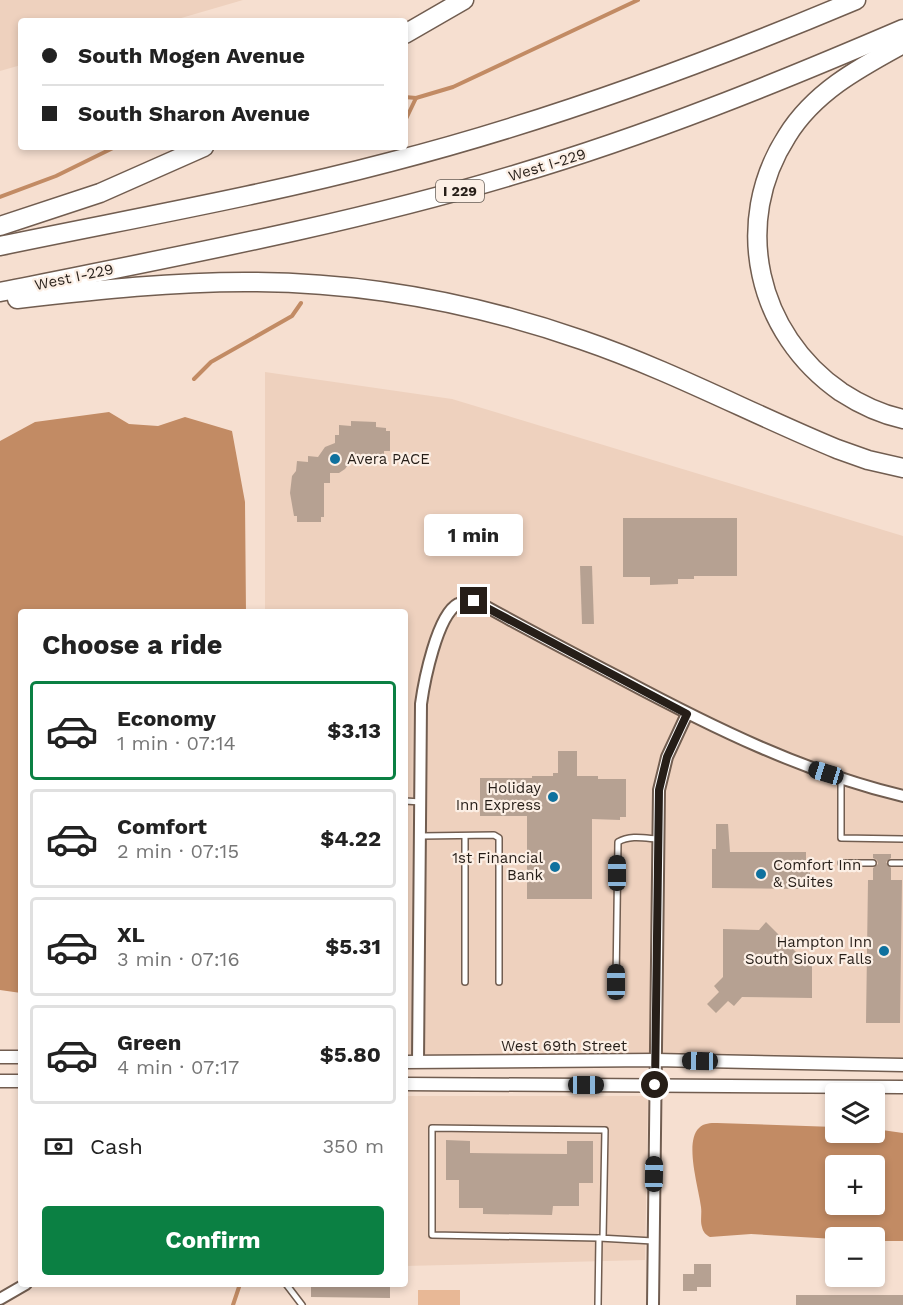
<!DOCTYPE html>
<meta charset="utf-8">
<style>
:root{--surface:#fff;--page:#f6f6f6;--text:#222;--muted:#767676;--line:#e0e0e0;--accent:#0b8043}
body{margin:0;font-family:"Work Sans",sans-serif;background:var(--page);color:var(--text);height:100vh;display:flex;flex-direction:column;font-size:22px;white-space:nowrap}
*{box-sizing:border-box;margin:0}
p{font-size:20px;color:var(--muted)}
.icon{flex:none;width:33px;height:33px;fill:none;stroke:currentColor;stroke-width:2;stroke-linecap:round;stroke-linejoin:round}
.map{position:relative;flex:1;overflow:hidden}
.panel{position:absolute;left:18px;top:609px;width:390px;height:678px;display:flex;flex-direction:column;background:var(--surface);border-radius:6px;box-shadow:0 3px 9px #0003}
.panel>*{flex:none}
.hud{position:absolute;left:18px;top:18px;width:390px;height:132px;border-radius:6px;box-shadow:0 3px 9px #0003;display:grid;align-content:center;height:132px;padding:0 24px;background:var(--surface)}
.tools{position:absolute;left:825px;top:1083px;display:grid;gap:12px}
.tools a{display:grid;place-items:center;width:60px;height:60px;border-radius:6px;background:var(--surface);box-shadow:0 3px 9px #0003;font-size:30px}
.end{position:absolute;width:27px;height:27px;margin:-14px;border:8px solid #261e18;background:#fff;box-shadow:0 0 0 3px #fff}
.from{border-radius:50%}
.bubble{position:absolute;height:42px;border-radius:6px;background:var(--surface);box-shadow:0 3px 9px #0003;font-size:20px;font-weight:700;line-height:42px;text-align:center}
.car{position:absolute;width:18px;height:36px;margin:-18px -9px;border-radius:8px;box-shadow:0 0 4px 2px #0007;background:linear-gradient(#222 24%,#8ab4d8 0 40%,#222 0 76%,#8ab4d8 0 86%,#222 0)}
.hud b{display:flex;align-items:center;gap:21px;height:57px;font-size:22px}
.hud b+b{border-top:2px solid var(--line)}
.hud i{width:15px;height:15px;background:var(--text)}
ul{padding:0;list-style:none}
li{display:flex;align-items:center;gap:18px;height:99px;margin:0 12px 9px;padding:0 12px;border:3px solid var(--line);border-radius:6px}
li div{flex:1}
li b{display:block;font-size:22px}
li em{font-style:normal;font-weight:700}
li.current{border-color:var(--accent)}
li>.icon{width:54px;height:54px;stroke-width:1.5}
h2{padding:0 24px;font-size:27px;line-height:72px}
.pay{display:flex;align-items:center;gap:15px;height:66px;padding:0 24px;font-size:22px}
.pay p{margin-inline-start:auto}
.button{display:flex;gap:12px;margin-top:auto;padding:12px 24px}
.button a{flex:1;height:69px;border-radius:6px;background:var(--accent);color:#fff;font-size:24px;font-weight:700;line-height:69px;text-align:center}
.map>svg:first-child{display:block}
.built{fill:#eed1be}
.green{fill:#e8b896}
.water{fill:#c28b64;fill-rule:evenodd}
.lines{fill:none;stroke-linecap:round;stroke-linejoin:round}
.stream{stroke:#c28b64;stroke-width:4}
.building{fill:#b6a192}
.service-casing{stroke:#715d50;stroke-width:8}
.minor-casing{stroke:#715d50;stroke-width:14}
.tertiary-casing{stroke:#715d50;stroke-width:15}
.motorway-casing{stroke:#715d50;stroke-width:21}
.service{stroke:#fff;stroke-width:5}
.minor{stroke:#fff;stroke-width:10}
.tertiary{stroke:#fff;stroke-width:12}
.motorway{stroke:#fff;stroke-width:18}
.route{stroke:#261e18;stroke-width:8}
.poi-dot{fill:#0f719e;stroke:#fcefe5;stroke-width:2}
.labels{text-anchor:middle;stroke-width:4.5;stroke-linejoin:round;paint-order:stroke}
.shield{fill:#fcefe5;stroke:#665d56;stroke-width:1.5}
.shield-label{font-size:14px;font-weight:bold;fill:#261e18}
.street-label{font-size:15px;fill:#261e18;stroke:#fcefe5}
.poi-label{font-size:15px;fill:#261e18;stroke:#fcefe5;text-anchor:end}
</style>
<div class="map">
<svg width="903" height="1305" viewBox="0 0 903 1305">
<rect width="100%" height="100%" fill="#f6dfd0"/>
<g class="built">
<polygon points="0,0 243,0 171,21 21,21 21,65 0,71"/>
<polygon points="265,372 452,399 903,536 903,1059 405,1057 405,612 265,612"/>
<polygon points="405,1096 648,1096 645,1260 405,1266"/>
</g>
<rect class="green" x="418" y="1290" width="42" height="15"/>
<g class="water">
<polygon points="109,412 129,424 158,426 185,417 232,431 245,502 246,612 21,612 21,993 0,990 0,441 35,422"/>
<path d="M717,1123L835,1127L836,1132H874L875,1129L903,1133V1241H875L874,1238L835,1239L751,1234L710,1237C706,1235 703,1232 702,1227C700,1221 702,1214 701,1207C699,1189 684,1142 699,1128C704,1123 710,1123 717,1123ZM836,1166H874V1204H836Z"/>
</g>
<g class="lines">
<g class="stream">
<polyline points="405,97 416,98 453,87 638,0"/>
<polyline points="405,121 416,98"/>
<polyline points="0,197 56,176 115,147"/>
<polyline points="194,379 211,362 292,316 301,303"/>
<polyline points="233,1305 240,1284"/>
</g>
</g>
<g class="building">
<polygon points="351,421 376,422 376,427 386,428 386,431 390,431 390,451 384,451 384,455 357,454 357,460 352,459 345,469 339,473 330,473 330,483 324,483 324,517 321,517 321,522 297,522 297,516 294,516 290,493 292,476 296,471 297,461 308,462 308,456 318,457 325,447 335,443 335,435 339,435 339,425 351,426"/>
<polygon points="623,518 737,518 737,576 694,576 694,579 678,579 678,584 650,585 650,577 623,577"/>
<polygon points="580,566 592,566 594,624 582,624"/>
<polygon points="558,751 577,751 577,776 598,776 598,779 626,779 626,817 620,817 620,820 592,819 592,899 527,899 527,816 480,816 480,778 532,778 532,776 553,776 553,773 558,773"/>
<polygon points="716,824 728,824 730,852 806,852 806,867 810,867 810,881 806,881 806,889 712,888 712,849 716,849"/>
<polygon points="873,854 891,854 891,858 886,862 891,868 891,880 902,880 900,1023 866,1023 868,880 873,880 873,868 878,864 877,860 873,858"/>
<polygon points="766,922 803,959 812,959 812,998 742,997 734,1006 728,1001 716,1013 707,1004 719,992 714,986 723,977 723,929 759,930"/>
<polygon points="446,1140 470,1141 470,1153 567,1154 567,1141 593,1141 593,1183 579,1183 579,1206 553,1206 552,1215 483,1214 483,1208 459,1208 459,1180 446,1180"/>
<polygon points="694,1264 711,1264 711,1287 697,1287 697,1291 683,1291 683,1274 694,1274"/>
<polygon points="311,1284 390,1284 390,1298 311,1297"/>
<rect x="796" y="1295" width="107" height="10"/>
</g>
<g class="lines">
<g class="service-casing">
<g id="service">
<polyline points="841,778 841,838 903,839"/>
<polyline points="405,801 421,802"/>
<polyline points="421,836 494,835 499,838 499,982"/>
<polyline points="465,836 465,982"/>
<polyline points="841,863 873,863"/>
<polyline points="891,863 903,863"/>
<path d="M616,982L618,842C630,835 644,838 657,839"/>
<polyline points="603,1238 605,1130 432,1128 432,1235 599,1238 653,1241"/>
<polyline points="286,1284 302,1305"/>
<polyline points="598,1305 599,1238"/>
</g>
</g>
<g class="minor-casing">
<g id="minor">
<path d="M418,1062L421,704C424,682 437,615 458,604C467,599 476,602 485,606C530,631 576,655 622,679C712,727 803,772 903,796"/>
<polyline points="0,1299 26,1284"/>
<polyline points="653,1305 659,790 667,757 687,714"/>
</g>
</g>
<g class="tertiary-casing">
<g id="tertiary">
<polyline points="0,1057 21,1057"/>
<polyline points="405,1062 655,1060 903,1065"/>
<polyline points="0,1081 21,1081"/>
<polyline points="405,1084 903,1087"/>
</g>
</g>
<g class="motorway-casing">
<g id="motorway">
<polyline points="405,34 464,0"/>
<path d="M903,44C859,68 814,92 787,136C731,223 757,334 841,392C861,405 880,414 903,419"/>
<polyline points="0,226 100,193 204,147"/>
<path d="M0,246C130,219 261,196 390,162C550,121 704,64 856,0"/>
<path d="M0,292C173,257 348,225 517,174C649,135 777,83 903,29"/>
<path d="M17,299C96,290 176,281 257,282C367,283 478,304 582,340C670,370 752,414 837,449L868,460L903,468"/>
</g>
</g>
<use href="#service" class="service"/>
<use href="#minor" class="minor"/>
<use href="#tertiary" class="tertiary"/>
<use href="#motorway" class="motorway"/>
</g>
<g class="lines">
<polyline class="route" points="474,601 687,714 667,757 659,790 655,1085"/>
</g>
<g class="poi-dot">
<circle cx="335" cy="459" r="6"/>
<circle cx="553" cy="797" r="6"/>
<circle cx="555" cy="867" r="6"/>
<circle cx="761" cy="874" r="6"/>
<circle cx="884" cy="951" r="6"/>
</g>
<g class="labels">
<rect class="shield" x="436" y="180" width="48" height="22" rx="4.5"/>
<g class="shield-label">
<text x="460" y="196">I 229</text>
</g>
<g class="street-label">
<text transform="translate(547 165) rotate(-17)" y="5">West I-229</text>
<text transform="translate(74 277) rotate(-12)" y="5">West I-229</text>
<text x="564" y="1051">West 69th Street</text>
</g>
<g class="poi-label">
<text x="347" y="464" text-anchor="start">Avera PACE</text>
<text x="541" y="793">Holiday<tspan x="541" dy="17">Inn Express</tspan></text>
<text x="543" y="863">1st Financial<tspan x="543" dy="17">Bank</tspan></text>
<text x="773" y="870" text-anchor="start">Comfort Inn<tspan x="773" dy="17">&amp; Suites</tspan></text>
<text x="872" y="947">Hampton Inn<tspan x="872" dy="17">South Sioux Falls</tspan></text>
</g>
</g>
</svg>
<div class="tools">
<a><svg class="icon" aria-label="layers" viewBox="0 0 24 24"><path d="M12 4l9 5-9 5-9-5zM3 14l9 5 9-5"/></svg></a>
<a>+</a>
<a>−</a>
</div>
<i class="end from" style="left:655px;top:1085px"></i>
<i class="end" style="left:474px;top:601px"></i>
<div class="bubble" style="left:424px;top:514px;width:99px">1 min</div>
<i class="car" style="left:826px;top:773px;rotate:287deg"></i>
<i class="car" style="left:617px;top:873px;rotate:0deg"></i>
<i class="car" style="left:616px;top:982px;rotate:0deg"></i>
<i class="car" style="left:700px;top:1061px;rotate:271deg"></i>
<i class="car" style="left:586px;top:1085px;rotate:90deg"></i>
<i class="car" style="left:654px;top:1174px;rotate:1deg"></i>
<div class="hud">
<b><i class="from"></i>South Mogen Avenue</b>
<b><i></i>South Sharon Avenue</b>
</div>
<section class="panel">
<h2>Choose a ride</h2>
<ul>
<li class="current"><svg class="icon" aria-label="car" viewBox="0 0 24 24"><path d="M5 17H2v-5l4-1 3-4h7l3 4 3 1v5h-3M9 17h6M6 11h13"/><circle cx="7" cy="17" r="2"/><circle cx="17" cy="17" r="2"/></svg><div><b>Economy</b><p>1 min · 07:14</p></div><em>$3.13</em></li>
<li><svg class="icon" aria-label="car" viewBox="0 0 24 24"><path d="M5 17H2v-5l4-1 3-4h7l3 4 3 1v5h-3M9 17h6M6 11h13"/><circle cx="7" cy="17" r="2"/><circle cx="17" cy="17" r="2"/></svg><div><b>Comfort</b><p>2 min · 07:15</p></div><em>$4.22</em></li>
<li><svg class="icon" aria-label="car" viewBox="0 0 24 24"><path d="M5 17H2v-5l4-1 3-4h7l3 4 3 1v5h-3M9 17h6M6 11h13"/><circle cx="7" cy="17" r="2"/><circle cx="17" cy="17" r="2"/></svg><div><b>XL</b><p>3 min · 07:16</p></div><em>$5.31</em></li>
<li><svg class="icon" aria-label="car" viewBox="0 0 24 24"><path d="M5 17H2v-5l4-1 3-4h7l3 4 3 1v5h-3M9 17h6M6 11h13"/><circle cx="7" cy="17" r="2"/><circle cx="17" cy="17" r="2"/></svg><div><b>Green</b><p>4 min · 07:17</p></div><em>$5.80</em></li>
</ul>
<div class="pay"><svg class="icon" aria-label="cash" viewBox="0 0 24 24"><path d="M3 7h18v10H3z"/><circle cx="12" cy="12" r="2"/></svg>Cash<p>350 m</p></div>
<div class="button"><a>Confirm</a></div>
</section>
</div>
